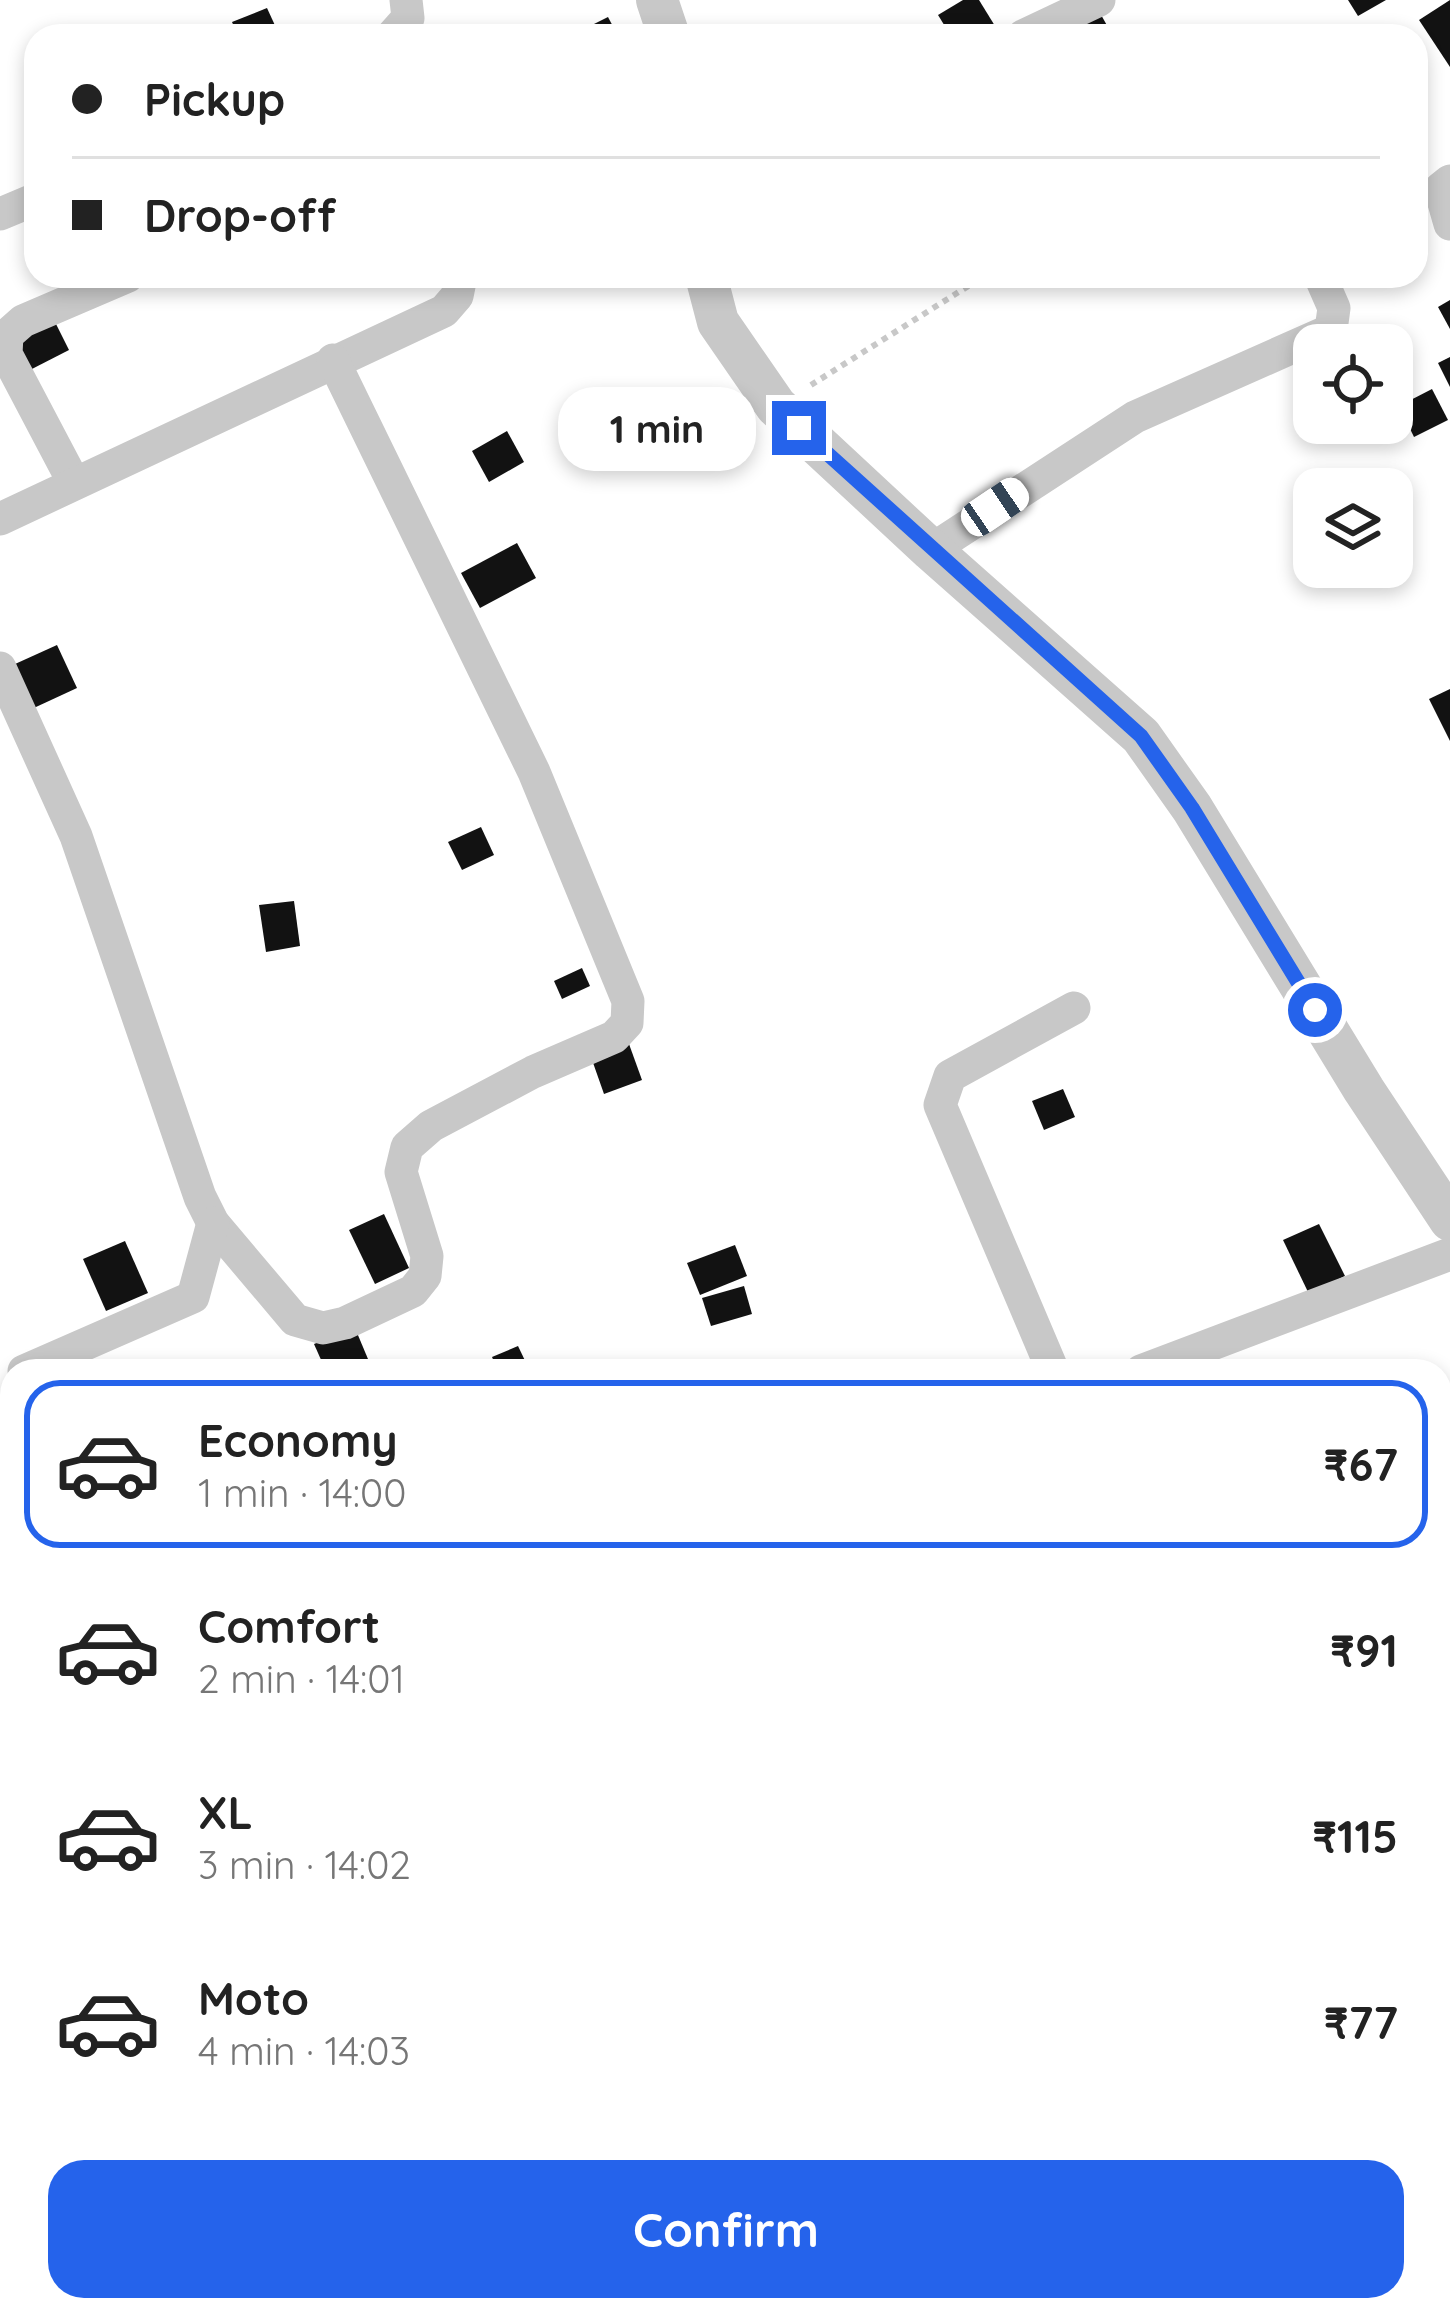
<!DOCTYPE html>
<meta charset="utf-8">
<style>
:root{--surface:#fff;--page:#f2f2f2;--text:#222;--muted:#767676;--line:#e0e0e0;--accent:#2563eb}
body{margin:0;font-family:Quicksand,sans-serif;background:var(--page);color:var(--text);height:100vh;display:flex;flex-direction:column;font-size:45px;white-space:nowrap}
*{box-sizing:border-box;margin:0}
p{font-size:39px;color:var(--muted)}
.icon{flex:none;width:66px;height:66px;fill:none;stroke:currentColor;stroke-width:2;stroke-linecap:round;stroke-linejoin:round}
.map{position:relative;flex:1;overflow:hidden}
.drawer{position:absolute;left:0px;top:1359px;width:1452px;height:963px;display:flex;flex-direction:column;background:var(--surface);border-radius:36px 36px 0 0;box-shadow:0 6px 18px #0003}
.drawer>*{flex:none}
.top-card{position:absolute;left:24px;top:24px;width:1404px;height:264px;border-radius:36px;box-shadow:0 6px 18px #0003;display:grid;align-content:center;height:264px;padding:0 48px;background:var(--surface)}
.fabs{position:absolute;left:1293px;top:324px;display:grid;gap:24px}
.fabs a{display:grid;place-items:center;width:120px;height:120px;border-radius:24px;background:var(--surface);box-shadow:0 6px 18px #0003;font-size:60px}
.end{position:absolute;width:54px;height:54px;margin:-27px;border:15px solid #2563eb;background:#fff;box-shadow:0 0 0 6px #fff}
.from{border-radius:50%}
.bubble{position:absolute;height:84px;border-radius:36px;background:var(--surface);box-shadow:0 6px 18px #0003;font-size:39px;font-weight:800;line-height:84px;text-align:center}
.car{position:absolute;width:36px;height:72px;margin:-36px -18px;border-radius:15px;box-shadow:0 0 9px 3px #0007;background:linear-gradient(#fff 24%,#345 0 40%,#fff 0 76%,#345 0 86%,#fff 0)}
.top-card b{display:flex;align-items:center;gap:42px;height:114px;font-size:45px}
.top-card b+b{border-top:3px solid var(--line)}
.top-card i{width:30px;height:30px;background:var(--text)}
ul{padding:21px 0 0;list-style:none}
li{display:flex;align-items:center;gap:36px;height:168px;margin:0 24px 18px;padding:0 24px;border:6px solid transparent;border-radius:36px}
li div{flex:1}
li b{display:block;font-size:45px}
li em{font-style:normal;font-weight:800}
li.selected{border-color:var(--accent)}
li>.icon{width:108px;height:108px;stroke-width:1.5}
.cta{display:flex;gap:24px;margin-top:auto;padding:24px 48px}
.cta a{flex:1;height:138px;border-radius:36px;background:var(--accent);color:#fff;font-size:48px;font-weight:800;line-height:138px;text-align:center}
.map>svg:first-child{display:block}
.building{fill:#121212}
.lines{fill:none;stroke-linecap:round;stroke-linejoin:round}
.path{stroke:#c8c8c8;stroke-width:6;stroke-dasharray:6 6;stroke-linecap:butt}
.minor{stroke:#c8c8c8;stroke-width:33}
.tertiary{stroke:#c8c8c8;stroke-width:42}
.route{stroke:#2563eb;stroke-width:15}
</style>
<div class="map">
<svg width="1450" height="2321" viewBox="0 0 1450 2321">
<rect width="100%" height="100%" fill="#fff"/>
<g class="building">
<polygon points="963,0 979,0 995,26 978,36 951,36 938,15"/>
<polygon points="1348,0 1386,0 1358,16"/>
<polygon points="1450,0 1450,67 1419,20"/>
<polygon points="267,8 278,32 238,36 232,22"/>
<polygon points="1100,13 1113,36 1088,36 1081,24"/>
<polygon points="608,17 618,36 570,36"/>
<polygon points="1450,300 1450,329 1438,307"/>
<polygon points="55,322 69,350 28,371 13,344"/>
<polygon points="1450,357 1450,387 1438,363"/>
<polygon points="1432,389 1448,420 1414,437 1399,406"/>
<polygon points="507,431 524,462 489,482 472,451"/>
<polygon points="517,543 536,578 480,608 461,573"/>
<polygon points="57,645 77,688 23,713 4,669"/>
<polygon points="1450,689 1450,741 1429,699"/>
<polygon points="481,827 494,855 462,870 448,842"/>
<polygon points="294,901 300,946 266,952 259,905"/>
<polygon points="582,968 590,986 562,999 554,981"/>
<polygon points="629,1044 642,1080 604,1094 591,1057"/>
<polygon points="1063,1089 1075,1117 1044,1130 1032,1101"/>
<polygon points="384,1214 409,1268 375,1284 349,1230"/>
<polygon points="1319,1224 1345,1276 1309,1294 1283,1240"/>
<polygon points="125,1241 148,1293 106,1311 83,1259"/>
<polygon points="735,1245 747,1276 700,1295 687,1263"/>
<polygon points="744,1286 752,1314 711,1326 702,1298"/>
<polygon points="355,1328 373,1371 326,1371 314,1344"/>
<polygon points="518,1346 530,1371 498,1371 492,1357"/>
</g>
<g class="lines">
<polyline class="path" points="811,385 973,283 978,276"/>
<g class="minor">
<polyline points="392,36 408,18 406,0"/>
<polyline points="1023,36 1099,0"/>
<polyline points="1450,181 1440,189 1450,224"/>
<polyline points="0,214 36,199"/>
<polyline points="74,483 6,354 7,335 23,321 128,276"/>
<polyline points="0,519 444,311 457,296 461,276"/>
<polyline points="931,550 1135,417 1331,330 1334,308 1320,276"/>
<polyline points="0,668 76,836 200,1197 213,1223 295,1320 323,1328 345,1323 413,1291 425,1276 427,1256 401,1172 407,1147 431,1126 533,1072 614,1037 627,1023 628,1001 534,772 333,360"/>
<polyline points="24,1371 193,1297 213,1223"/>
<polyline points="1053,1371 940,1105 950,1076 1074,1008"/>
<polyline points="1141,1371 1450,1254"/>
<polyline points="0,1570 12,1599"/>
<polyline points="316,2310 321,2321"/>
</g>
<g class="tertiary">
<polyline points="657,0 669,36"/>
<polyline points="706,276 718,322 776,406 931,550 1141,736 1192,808 1364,1090 1450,1220"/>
</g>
</g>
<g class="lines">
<polyline class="route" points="799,428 1141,736 1192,808 1315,1010"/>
</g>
</svg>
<div class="fabs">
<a><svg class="icon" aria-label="locate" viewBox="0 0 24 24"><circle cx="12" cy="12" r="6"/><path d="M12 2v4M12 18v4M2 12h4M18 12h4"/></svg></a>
<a><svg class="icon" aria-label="layers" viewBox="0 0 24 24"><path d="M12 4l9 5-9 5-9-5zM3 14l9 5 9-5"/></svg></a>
</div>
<i class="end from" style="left:1315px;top:1010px"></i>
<i class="end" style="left:799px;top:428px"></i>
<div class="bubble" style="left:558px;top:387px;width:198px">1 min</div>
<i class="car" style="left:995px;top:507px;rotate:56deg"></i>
<div class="top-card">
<b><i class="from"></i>Pickup</b>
<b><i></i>Drop-off</b>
</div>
<section class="drawer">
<ul>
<li class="selected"><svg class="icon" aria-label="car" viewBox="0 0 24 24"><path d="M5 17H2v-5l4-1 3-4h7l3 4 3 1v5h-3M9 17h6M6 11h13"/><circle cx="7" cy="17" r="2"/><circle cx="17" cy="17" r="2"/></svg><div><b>Economy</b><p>1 min · 14:00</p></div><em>₹67</em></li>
<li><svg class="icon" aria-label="car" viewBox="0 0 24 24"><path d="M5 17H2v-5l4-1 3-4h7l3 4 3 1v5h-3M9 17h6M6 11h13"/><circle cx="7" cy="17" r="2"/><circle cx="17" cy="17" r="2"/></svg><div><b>Comfort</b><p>2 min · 14:01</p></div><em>₹91</em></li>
<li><svg class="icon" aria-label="car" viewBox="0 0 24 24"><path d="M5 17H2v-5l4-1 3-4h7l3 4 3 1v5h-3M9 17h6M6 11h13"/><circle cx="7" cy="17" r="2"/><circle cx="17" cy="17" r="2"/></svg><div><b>XL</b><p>3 min · 14:02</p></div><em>₹115</em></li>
<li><svg class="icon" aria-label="car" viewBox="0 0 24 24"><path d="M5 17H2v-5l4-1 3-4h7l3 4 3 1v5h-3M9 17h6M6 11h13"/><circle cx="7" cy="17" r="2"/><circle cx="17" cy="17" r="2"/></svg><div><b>Moto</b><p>4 min · 14:03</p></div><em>₹77</em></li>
</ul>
<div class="cta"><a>Confirm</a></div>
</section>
</div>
